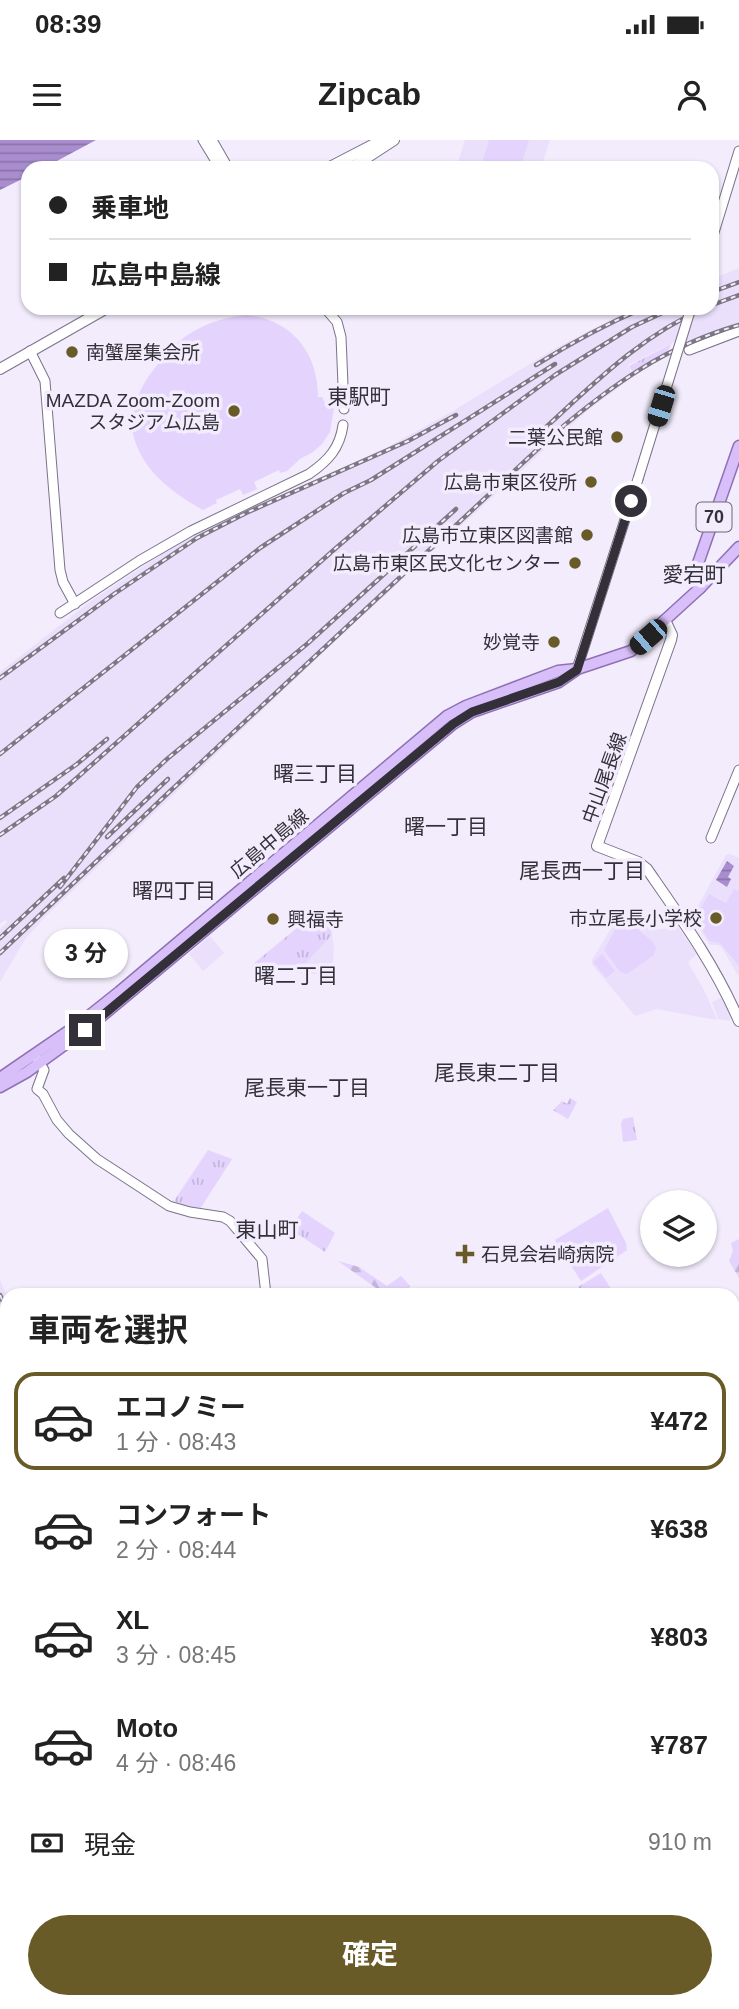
<!DOCTYPE html>
<html lang="ja">
<meta charset="utf-8">
<style>
:root{--surface:#fff;--page:#f6f6f6;--text:#222;--muted:#767676;--line:#e0e0e0;--accent:#695b28}
body{margin:0;font-family:Helvetica,"Noto Sans JP",sans-serif;background:var(--page);color:var(--text);height:100vh;display:flex;flex-direction:column;font-size:26px;white-space:nowrap}
*{box-sizing:border-box;margin:0}
p{font-size:23px;color:var(--muted)}
.icon{flex:none;width:38px;height:38px;fill:none;stroke:currentColor;stroke-width:2;stroke-linecap:round;stroke-linejoin:round}
.map{position:relative;flex:1;overflow:hidden}
.side{position:absolute;left:0px;top:1148px;width:740px;height:721px;display:flex;flex-direction:column;background:var(--surface);border-radius:21px 21px 0 0;box-shadow:0 2px 5px #0004}
.side>*{flex:none}
.banner{position:absolute;left:21px;top:21px;width:698px;height:154px;border-radius:21px;box-shadow:0 2px 5px #0004;display:grid;align-content:center;height:154px;padding:0 28px;background:var(--surface)}
.tools{position:absolute;left:640px;top:1050px;display:grid;gap:14px}
.tools a{display:grid;place-items:center;width:77px;height:77px;border-radius:50%;background:var(--surface);box-shadow:0 2px 5px #0004;font-size:35px}
.end{position:absolute;width:32px;height:32px;margin:-16px;border:9px solid #34303a;background:#fff;box-shadow:0 0 0 4px #fff}
.from{border-radius:50%}
.bubble{position:absolute;height:49px;border-radius:24px;background:var(--surface);box-shadow:0 2px 5px #0004;font-size:23px;font-weight:700;line-height:49px;text-align:center}
.car{position:absolute;width:21px;height:42px;margin:-21px -10px;border-radius:9px;box-shadow:0 0 5px 2px #0007;background:linear-gradient(#222 24%,#8ab4d8 0 40%,#222 0 76%,#8ab4d8 0 86%,#222 0)}
.banner b{display:flex;align-items:center;gap:24px;height:66px;font-size:26px}
.banner b+b{border-top:2px solid var(--line)}
.banner i{width:18px;height:18px;background:var(--text)}
ul{padding:0;list-style:none}
li{display:flex;align-items:center;gap:21px;height:98px;margin:0 14px 10px;padding:0 14px;border:4px solid transparent;border-radius:21px}
li div{flex:1}
li b{display:block;font-size:26px}
li em{font-style:normal;font-weight:700}
li.active{border-color:var(--accent)}
li>.icon{width:63px;height:63px;stroke-width:1.5}
h2{padding:0 28px;font-size:32px;line-height:84px}
.pay{display:flex;align-items:center;gap:18px;height:77px;padding:0 28px;font-size:26px}
.pay p{margin-inline-start:auto}
.primary-button{display:flex;gap:14px;margin-top:auto;padding:14px 28px}
.primary-button a{flex:1;height:80px;border-radius:42px;background:var(--accent);color:#fff;font-size:28px;font-weight:700;line-height:80px;text-align:center}
.status{display:flex;justify-content:space-between;align-items:center;height:49px;padding:0 35px;background:var(--surface);direction:ltr}
.status svg{height:19px;fill:currentColor}
header{display:flex;justify-content:space-between;align-items:center;height:91px;padding:0 28px;background:var(--surface);font-size:32px;font-weight:700}
.map>svg:first-child{display:block}
.built{fill:#ebe0fc}
.green{fill:#e4d3fd}
.forest{fill:url(#forest-firs)}
.cemetery{fill:url(#cemetery-stones)}
.park{fill:url(#park-tufts)}
.water{fill:url(#water-rules)}
.lines{fill:none;stroke-linecap:round;stroke-linejoin:round}
.river{stroke:#a98dcf;stroke-width:10}
.tertiary-casing{stroke:#7b728a;stroke-width:11}
.secondary-casing{stroke:#7b728a;stroke-width:12}
.primary-casing{stroke:#8e71b4;stroke-width:13}
.motorway-casing{stroke:#8e71b4;stroke-width:15}
.tertiary{stroke:#fff;stroke-width:9}
.secondary{stroke:#fff;stroke-width:10}
.primary{stroke:#d9bff9;stroke-width:10}
.motorway{stroke:#bf94f5;stroke-width:12}
.rail-casing{stroke:#7c7783;stroke-width:4.5}
.rail{stroke:#f2ecfc;stroke-width:2;stroke-dasharray:5;stroke-linecap:butt}
.tertiary-bridge-casing{stroke:#7b728a;stroke-width:11;stroke-linecap:butt}
.motorway-bridge-casing{stroke:#8e71b4;stroke-width:15;stroke-linecap:butt}
.tertiary-bridge{stroke:#fff;stroke-width:9}
.motorway-bridge{stroke:#bf94f5;stroke-width:12}
.route{stroke:#34303a;stroke-width:9}
.poi-dot{fill:#695b28;stroke:#f2ecfc;stroke-width:2.5}
.labels{text-anchor:middle;stroke-width:7;stroke-linejoin:round;paint-order:stroke}
.shield{fill:#f2ecfc;stroke:#6d6874;stroke-width:2}
.shield-label{font-size:18px;font-weight:bold;fill:#34303a}
.poi-label{font-size:19px;fill:#34303a;stroke:#f2ecfc;text-anchor:end}
.street-label{font-size:19px;fill:#34303a;stroke:#f2ecfc}
.neighbourhood-label{font-size:21px;fill:#34303a;stroke:#f2ecfc}
</style>
<div class="status"><b>08:39</b><svg viewBox="0 0 49 12"><path d="M0 12V9h3v3zM5 12V6h3v6zM10 12V3h3v9zM15 12V0h3v12zM26 1h20v11H26zM47 4h2v5h-2z"/></svg></div>
<header><svg class="icon" aria-label="menu" viewBox="0 0 24 24"><path d="M4 6h16M4 12h16M4 18h16"/></svg>Zipcab<svg class="icon" aria-label="person" viewBox="0 0 24 24"><circle cx="12" cy="8" r="4"/><path d="M4 21q1-7 8-7t8 7"/></svg></header>
<div class="map">
<svg width="739" height="1869" viewBox="0 0 739 1869">
<defs>
<pattern id="forest-firs" width="22" height="20" patternUnits="userSpaceOnUse" patternTransform="scale(1.75)"><rect width="22" height="20" fill="#e4d3fd"/><path d="M5 1l3.5 6h-7zM16 11l3.5 6h-7z" fill="#c4b5da"/></pattern>
<pattern id="cemetery-stones" width="16" height="16" patternUnits="userSpaceOnUse" patternTransform="scale(1.75)"><rect width="16" height="16" fill="#e4d3fd"/><path d="M2 7V4a2 2 0 0 1 4 0v3zM10 15v-3a2 2 0 0 1 4 0v3z" fill="#c4b5da"/></pattern>
<pattern id="park-tufts" width="24" height="20" patternUnits="userSpaceOnUse" patternTransform="scale(1.75)"><rect width="24" height="20" fill="#e4d3fd"/><path d="M3 7l-1-3M5 7V3M7 7l1-3M15 17l-1-3M17 17v-4M19 17l1-3" fill="none" stroke="#c4b5da"/></pattern>
<pattern id="water-rules" width="6" height="5" patternUnits="userSpaceOnUse" patternTransform="scale(1.75)"><rect width="6" height="5" fill="#a98dcf"/><path d="M0 2.5h6" fill="none" stroke="#8a74a9"/></pattern>
</defs>
<rect width="100%" height="100%" fill="#f2ecfc"/>
<g class="built">
<polygon points="465,0 550,0 541,28 456,28"/>
<polygon points="739,128 739,189 677,213 676,201 628,225 634,236 588,270 351,486 47,775 26,798 0,842 0,789 7,782 5,780 0,784 0,532 91,461 188,397 386,308 451,272 556,208 620,175 638,168 712,168 712,139"/>
<polygon points="730,714 739,718 739,837 722,808 718,805 710,805 694,781 693,775 726,715"/>
<polygon points="623,774 654,790 678,787 697,814 688,822 706,854 717,880 656,869 636,876 634,875 592,824 592,820 619,775"/>
<polygon points="332,795 334,807 332,835 297,833"/>
<polygon points="210,796 224,813 203,831 189,814"/>
<polygon points="723,857 731,877 729,881 718,879 712,862"/>
<polygon points="0,1140 7,1156 7,1197 0,1181"/>
<polygon points="122,1862 347,1862 354,1869 125,1869"/>
</g>
<g class="green">
<polygon points="489,0 529,0 520,28 488,28 486,26 481,25"/>
<path d="M246,175C291,179 318,212 318,257H322L326,265L334,268L330,292L322,304L313,312L300,319L287,331L280,333L279,330L254,342L257,349L243,355L240,349L216,360L217,363L203,370C164,348 132,322 130,273H134C137,253 145,240 158,224C180,194 209,179 246,175Z"/>
<polygon points="734,749 739,751 739,826 720,803 709,801 695,778 709,754 726,763"/>
<polygon points="625,780 629,782 653,802 656,808 654,815 627,834 620,832 604,810 617,786"/>
<polygon points="602,814 615,831 606,838 593,822"/>
<polygon points="608,1068 626,1103 627,1110 581,1141 555,1100"/>
</g>
<g class="forest">
<polygon points="739,1099 739,1138 729,1121 733,1111 731,1103"/>
<polygon points="338,1121 359,1127 387,1146 401,1136 410,1146 404,1152 407,1155 386,1155"/>
<polygon points="739,1704 739,1767 733,1767 733,1728 735,1727 736,1706"/>
<polygon points="560,1862 616,1862 605,1869 560,1869"/>
</g>
<polygon class="cemetery" points="570,958 577,962 568,979 553,970 562,961 567,964"/>
<g class="park">
<polygon points="671,204 666,216 634,234 629,226"/>
<polygon points="314,774 318,774 331,789 332,795 297,833 265,831 252,827 252,825"/>
<polygon points="633,977 637,1000 623,1002 621,983 623,979"/>
<polygon points="208,1010 232,1019 200,1069 185,1067 174,1061"/>
<polygon points="302,1071 335,1093 325,1112 290,1089"/>
<polygon points="601,1133 615,1155 583,1155 578,1147"/>
</g>
<g class="water">
<polygon points="0,0 96,0 57,21 55,26 52,28 28,28 28,36 0,50"/>
<polygon points="727,721 734,726 728,737 731,739 727,747 716,740"/>
</g>
<g class="lines">
<g class="river">
<polyline points="0,1809 7,1814"/>
<polyline points="63,1862 70,1869"/>
</g>
<g class="tertiary-casing">
<g id="tertiary">
<polyline points="203,0 220,28"/>
<polyline points="212,0 228,28"/>
<polyline points="712,99 739,11"/>
<polyline points="325,168 337,182 341,197 344,269"/>
<polyline points="689,210 739,191"/>
<polyline points="30,211 45,241 60,430 63,442 75,464"/>
<path d="M60,473L139,421L191,391L309,334C328,321 340,308 343,285"/>
<polyline points="577,529 638,339"/>
<polyline points="711,698 739,630"/>
<polyline points="36,917 44,930 37,949 43,954 57,980 69,994 97,1019 169,1066 190,1072 223,1077 230,1081 262,1119 266,1155"/>
</g>
</g>
<g class="secondary-casing">
<g id="secondary">
<polyline points="328,28 382,0"/>
<polyline points="351,28 394,0"/>
<polyline points="0,229 107,168"/>
<path d="M665,480L672,495L671,500L597,706L638,722L647,729C681,778 715,825 739,881"/>
</g>
</g>
<g class="primary-casing">
<g id="primary">
<polyline points="700,448 694,440 694,435 739,306"/>
<polyline points="0,938 80,883 119,852 447,576 466,566 558,531 577,529 631,511 700,448 739,407"/>
<polyline points="0,947 27,932 85,890 453,584 472,572 559,542 575,531"/>
<polyline points="0,1493 7,1510"/>
<polyline points="102,1862 105,1869"/>
</g>
</g>
<g class="motorway-casing">
<g id="motorway">
<polyline points="0,1773 7,1778"/>
<polyline points="0,1791 7,1796"/>
<polyline points="89,1862 97,1869"/>
<polyline points="111,1862 116,1869"/>
</g>
</g>
<use href="#tertiary" class="tertiary"/>
<use href="#secondary" class="secondary"/>
<use href="#primary" class="primary"/>
<use href="#motorway" class="motorway"/>
<g class="rail-casing">
<g id="rail">
<polyline points="712,152 739,142"/>
<polyline points="712,165 739,155"/>
<path d="M536,225C571,203 606,184 644,168"/>
<path d="M544,289C594,243 642,195 705,168"/>
<polyline points="0,538 114,454 197,398 246,373 408,301 456,275"/>
<polyline points="0,614 260,408 344,353 371,340 555,224"/>
<polyline points="0,678 77,624 107,599"/>
<polyline points="0,695 56,656 79,636 336,408 438,321 555,235 632,187 673,168"/>
<polyline points="107,697 168,639"/>
<polyline points="60,747 137,647 167,619 307,504 456,369"/>
<polyline points="0,798 64,738"/>
<path d="M0,813L167,654L555,293C612,245 666,206 739,185"/>
<polyline points="0,1155 7,1171"/>
<polyline points="344,1862 351,1869"/>
</g>
</g>
<use href="#rail" class="rail"/>
<g class="tertiary-bridge-casing">
<polyline id="tertiary-bridge" points="638,339 691,168"/>
</g>
<g class="motorway-bridge-casing">
<polyline id="motorway-bridge" points="0,1782 7,1788"/>
</g>
<use href="#tertiary-bridge" class="tertiary-bridge"/>
<use href="#motorway-bridge" class="motorway-bridge"/>
</g>
<g class="lines">
<polyline class="route" points="85,890 453,584 472,572 559,542 577,530 631,361"/>
</g>
<g class="poi-dot">
<circle cx="72" cy="212" r="7"/>
<circle cx="234" cy="271" r="7"/>
<circle cx="617" cy="297" r="7"/>
<circle cx="591" cy="342" r="7"/>
<circle cx="587" cy="395" r="7"/>
<circle cx="575" cy="423" r="7"/>
<circle cx="554" cy="502" r="7"/>
<circle cx="716" cy="778" r="7"/>
<circle cx="273" cy="779" r="7"/>
<path d="M461.5 1103.5h7v7h7v7h-7v7h-7v-7h-7v-7h7z"/>
</g>
<g class="labels">
<rect class="shield" x="696.5" y="362.5" width="35" height="29" rx="5"/>
<g class="shield-label">
<text x="714" y="383">70</text>
</g>
<g class="poi-label">
<text x="86" y="219" text-anchor="start">南蟹屋集会所</text>
<text x="220" y="267">MAZDA Zoom-Zoom<tspan x="220" dy="22">スタジアム広島</tspan></text>
<text x="603" y="304">二葉公民館</text>
<text x="577" y="349">広島市東区役所</text>
<text x="573" y="402">広島市立東区図書館</text>
<text x="561" y="430">広島市東区民文化センター</text>
<text x="540" y="509">妙覚寺</text>
<text x="702" y="785">市立尾長小学校</text>
<text x="287" y="786" text-anchor="start">興福寺</text>
<text x="481" y="1121" text-anchor="start">石見会岩崎病院</text>
</g>
<g class="street-label">
<text transform="translate(604 638) rotate(-70)" y="7">中山尾長線</text>
<text transform="translate(269 703) rotate(-40)" y="7">広島中島線</text>
</g>
<g class="neighbourhood-label">
<text x="359" y="264">東駅町</text>
<text x="694" y="442">愛宕町</text>
<text x="315" y="641">曙三丁目</text>
<text x="446" y="694">曙一丁目</text>
<text x="582" y="738">尾長西一丁目</text>
<text x="174" y="758">曙四丁目</text>
<text x="296" y="843">曙二丁目</text>
<text x="497" y="940">尾長東二丁目</text>
<text x="307" y="955">尾長東一丁目</text>
<text x="267" y="1097">東山町</text>
</g>
</g>
</svg>
<div class="tools">
<a><svg class="icon" aria-label="layers" viewBox="0 0 24 24"><path d="M12 4l9 5-9 5-9-5zM3 14l9 5 9-5"/></svg></a>
</div>
<i class="end from" style="left:631px;top:361px"></i>
<i class="end" style="left:85px;top:890px"></i>
<div class="bubble" style="left:44px;top:789px;width:84px">3 分</div>
<i class="car" style="left:661px;top:266px;rotate:197deg"></i>
<i class="car" style="left:648px;top:497px;rotate:229deg"></i>
<div class="banner">
<b><i class="from"></i>乗車地</b>
<b><i></i>広島中島線</b>
</div>
<section class="side">
<h2>車両を選択</h2>
<ul>
<li class="active"><svg class="icon" aria-label="car" viewBox="0 0 24 24"><path d="M5 17H2v-5l4-1 3-4h7l3 4 3 1v5h-3M9 17h6M6 11h13"/><circle cx="7" cy="17" r="2"/><circle cx="17" cy="17" r="2"/></svg><div><b>エコノミー</b><p>1 分 · 08:43</p></div><em>¥472</em></li>
<li><svg class="icon" aria-label="car" viewBox="0 0 24 24"><path d="M5 17H2v-5l4-1 3-4h7l3 4 3 1v5h-3M9 17h6M6 11h13"/><circle cx="7" cy="17" r="2"/><circle cx="17" cy="17" r="2"/></svg><div><b>コンフォート</b><p>2 分 · 08:44</p></div><em>¥638</em></li>
<li><svg class="icon" aria-label="car" viewBox="0 0 24 24"><path d="M5 17H2v-5l4-1 3-4h7l3 4 3 1v5h-3M9 17h6M6 11h13"/><circle cx="7" cy="17" r="2"/><circle cx="17" cy="17" r="2"/></svg><div><b>XL</b><p>3 分 · 08:45</p></div><em>¥803</em></li>
<li><svg class="icon" aria-label="car" viewBox="0 0 24 24"><path d="M5 17H2v-5l4-1 3-4h7l3 4 3 1v5h-3M9 17h6M6 11h13"/><circle cx="7" cy="17" r="2"/><circle cx="17" cy="17" r="2"/></svg><div><b>Moto</b><p>4 分 · 08:46</p></div><em>¥787</em></li>
</ul>
<div class="pay"><svg class="icon" aria-label="cash" viewBox="0 0 24 24"><path d="M3 7h18v10H3z"/><circle cx="12" cy="12" r="2"/></svg>現金<p>910 m</p></div>
<div class="primary-button"><a>確定</a></div>
</section>
</div>
